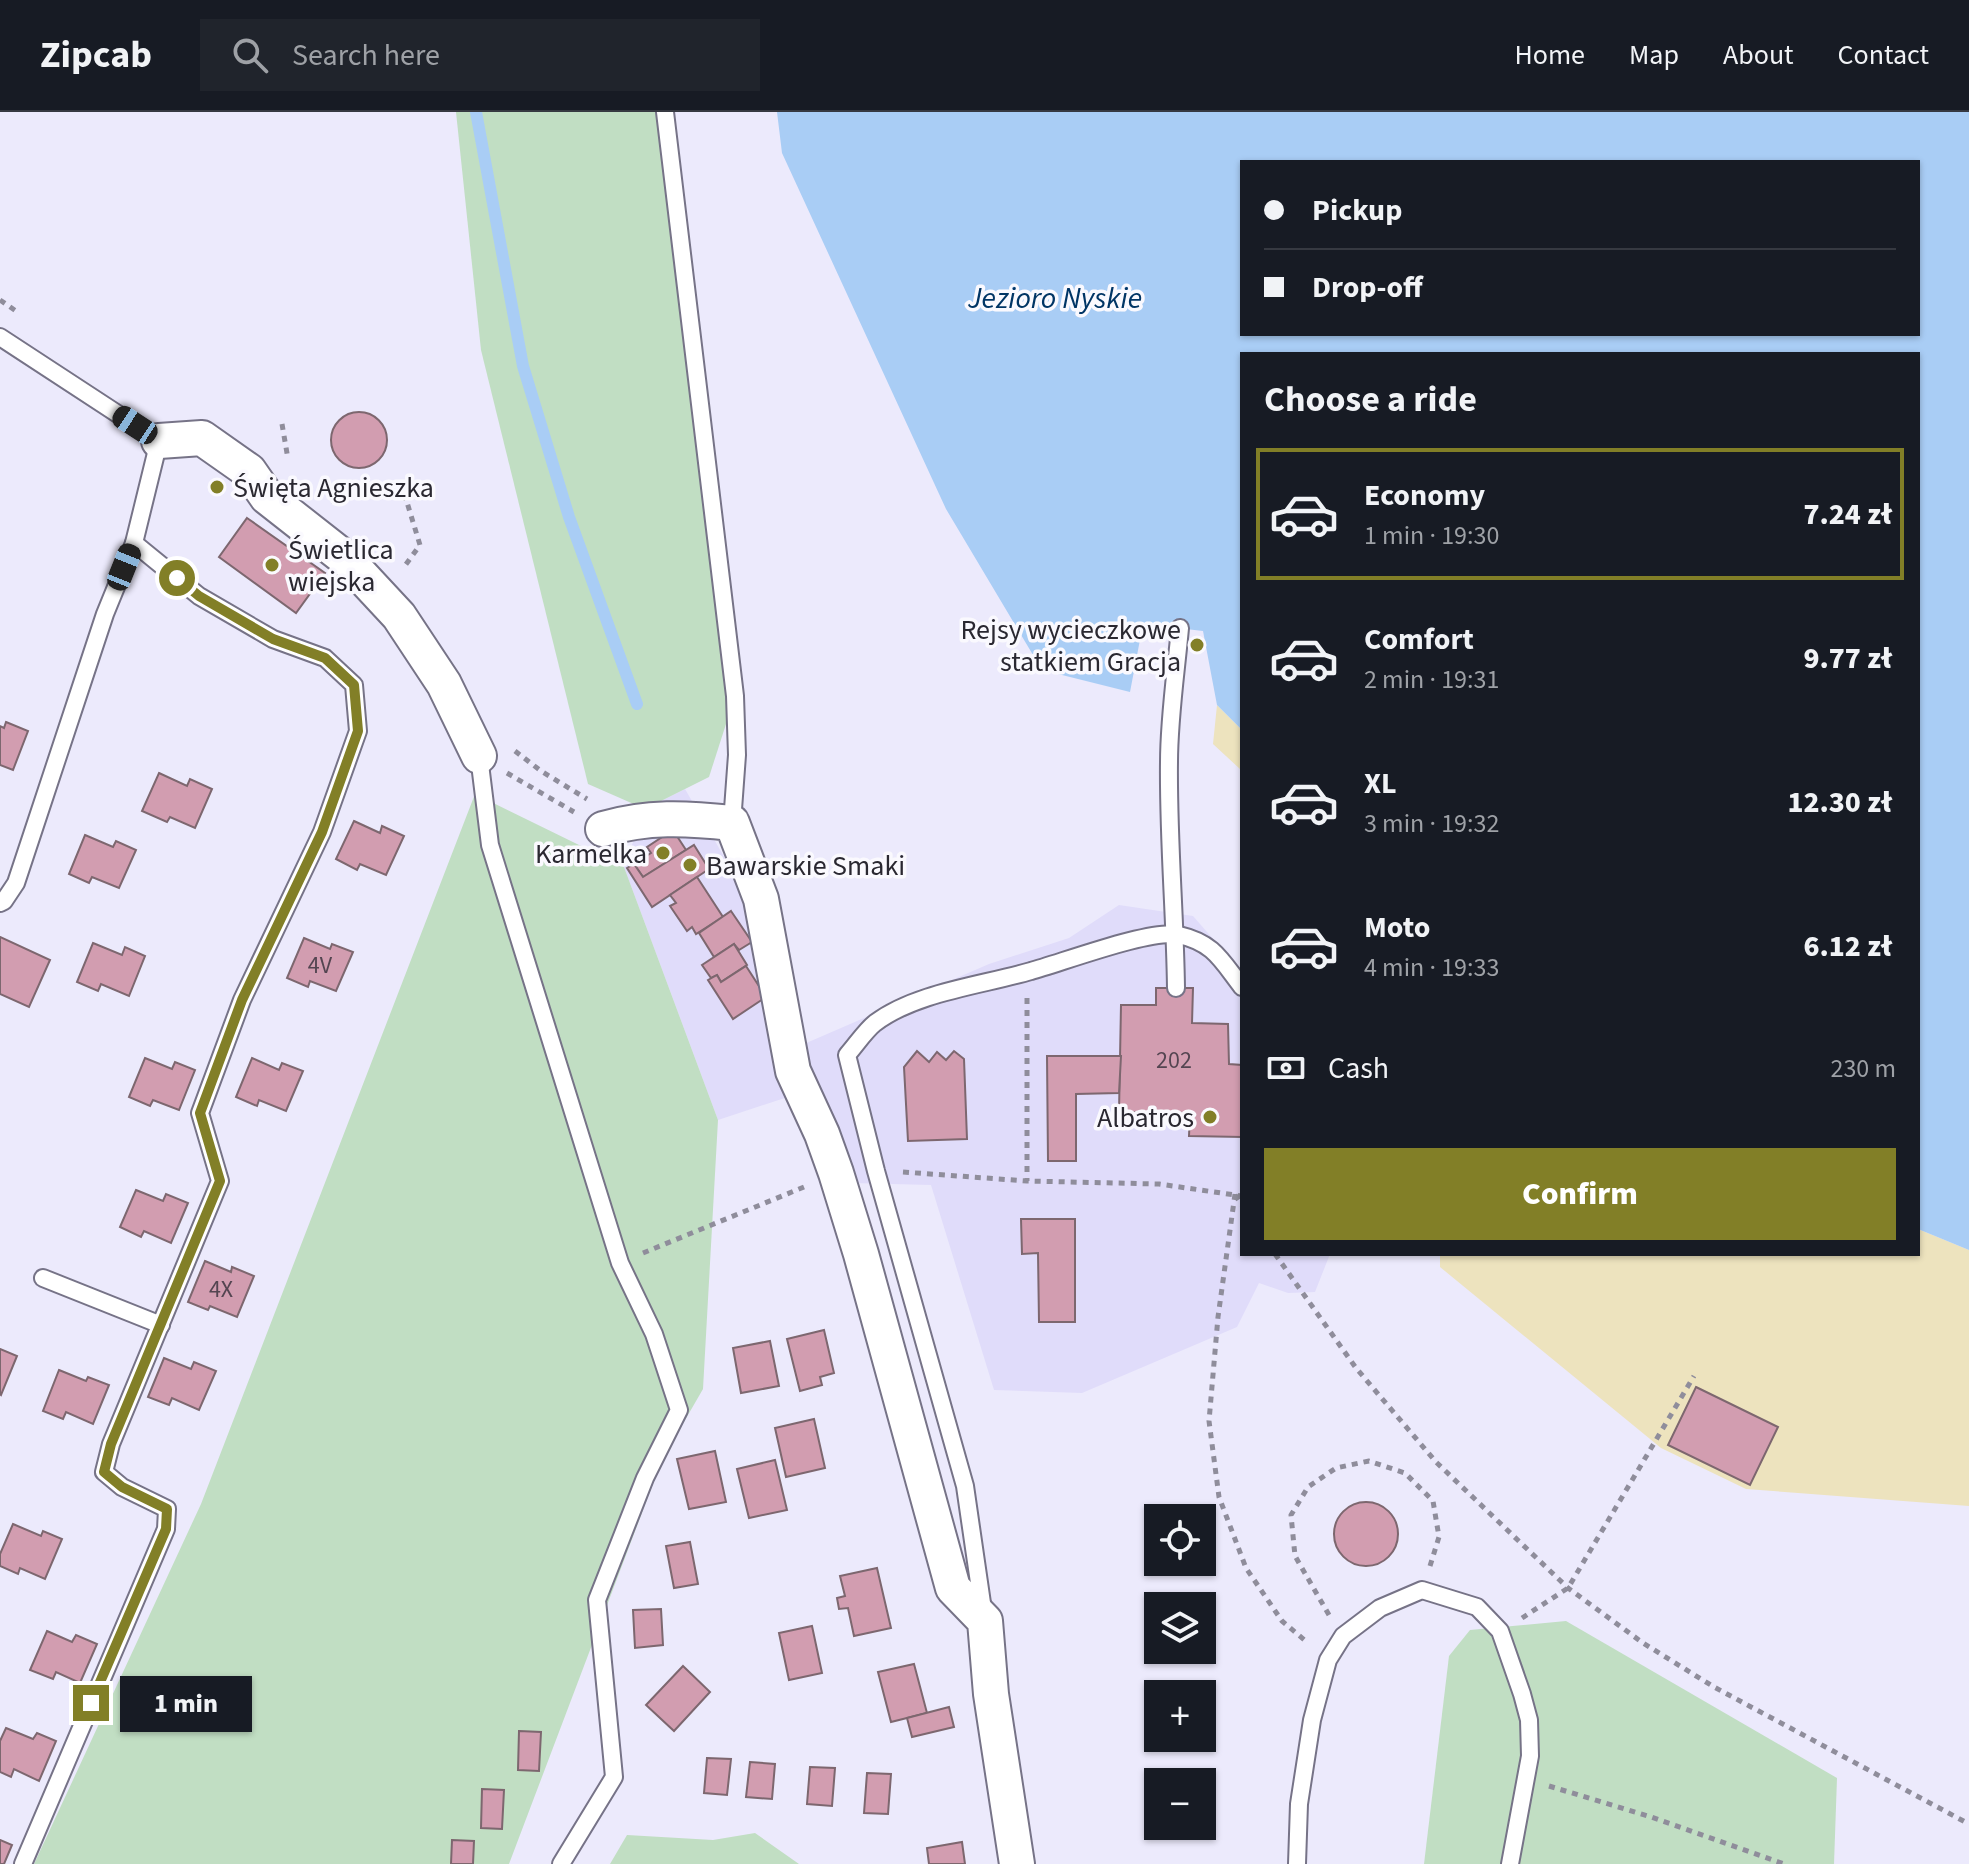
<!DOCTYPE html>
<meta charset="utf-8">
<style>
:root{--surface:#171b24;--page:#20242c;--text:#f1f3f6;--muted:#9ea1a6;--line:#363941;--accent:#827f27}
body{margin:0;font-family:"Source Sans 3",sans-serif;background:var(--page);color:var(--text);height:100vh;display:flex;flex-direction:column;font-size:30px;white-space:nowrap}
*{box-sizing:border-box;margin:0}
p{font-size:26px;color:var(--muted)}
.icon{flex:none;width:44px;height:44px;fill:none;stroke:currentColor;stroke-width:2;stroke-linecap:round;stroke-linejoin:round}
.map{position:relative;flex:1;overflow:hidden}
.panel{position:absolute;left:1240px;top:240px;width:680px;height:904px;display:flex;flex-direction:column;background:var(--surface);border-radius:0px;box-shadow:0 2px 6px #0004}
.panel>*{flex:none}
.top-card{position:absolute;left:1240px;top:48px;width:680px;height:176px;border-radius:0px;box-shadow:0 2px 6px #0004;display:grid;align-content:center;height:176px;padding:0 24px;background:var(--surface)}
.tools{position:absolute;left:1144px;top:1392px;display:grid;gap:16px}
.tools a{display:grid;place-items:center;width:72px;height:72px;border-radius:0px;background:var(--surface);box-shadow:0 2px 6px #0004;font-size:40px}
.end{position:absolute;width:36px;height:36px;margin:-18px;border:10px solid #827f27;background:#fff;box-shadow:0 0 0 4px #fff}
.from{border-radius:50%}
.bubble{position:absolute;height:56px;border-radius:0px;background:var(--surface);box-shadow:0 2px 6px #0004;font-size:26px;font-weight:800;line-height:56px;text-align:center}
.car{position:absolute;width:24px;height:48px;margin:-24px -12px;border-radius:10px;box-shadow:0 0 6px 2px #0007;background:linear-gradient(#222 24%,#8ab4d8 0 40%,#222 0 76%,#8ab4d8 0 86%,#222 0)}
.top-card b{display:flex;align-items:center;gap:28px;height:76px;font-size:30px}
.top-card b+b{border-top:2px solid var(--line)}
.top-card i{width:20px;height:20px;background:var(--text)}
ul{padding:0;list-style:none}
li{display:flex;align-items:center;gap:24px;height:132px;margin:0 16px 12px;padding:0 8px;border:4px solid transparent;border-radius:0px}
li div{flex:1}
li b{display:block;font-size:30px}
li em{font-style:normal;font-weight:800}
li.selected{border-color:var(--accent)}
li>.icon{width:72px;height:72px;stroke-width:1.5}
h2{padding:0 24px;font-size:36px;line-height:96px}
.pay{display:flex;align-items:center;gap:20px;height:88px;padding:0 24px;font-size:30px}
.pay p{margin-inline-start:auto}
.primary-button{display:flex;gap:16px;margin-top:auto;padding:16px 24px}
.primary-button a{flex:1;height:92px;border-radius:0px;background:var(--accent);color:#fff;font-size:32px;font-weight:800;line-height:92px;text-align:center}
header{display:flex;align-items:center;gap:48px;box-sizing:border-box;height:112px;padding:0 40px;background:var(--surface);border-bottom:2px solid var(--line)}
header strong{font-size:38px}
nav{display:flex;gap:44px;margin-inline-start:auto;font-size:28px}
.search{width:560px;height:72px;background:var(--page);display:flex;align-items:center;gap:20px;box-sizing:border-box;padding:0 28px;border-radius:0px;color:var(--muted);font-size:30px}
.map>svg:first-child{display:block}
.built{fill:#e0dcfa}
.green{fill:#c1dec3}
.sand{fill:#ede3be}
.water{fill:#a9cdf5;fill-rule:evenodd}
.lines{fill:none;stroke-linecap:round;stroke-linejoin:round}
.stream{stroke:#a9cdf5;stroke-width:12}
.building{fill:#d29db0;stroke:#7d676f;stroke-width:2}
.lane-casing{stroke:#767387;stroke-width:20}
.street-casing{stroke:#767387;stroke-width:38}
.path{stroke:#8f8d9b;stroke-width:5;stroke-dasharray:6 6;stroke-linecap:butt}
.lane{stroke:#fff;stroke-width:16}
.street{stroke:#fff;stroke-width:34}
.route{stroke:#827f27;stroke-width:10}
.poi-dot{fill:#827f27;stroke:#faf9fe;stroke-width:3}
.labels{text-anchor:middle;stroke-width:7;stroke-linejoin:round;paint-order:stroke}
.number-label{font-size:24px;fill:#544551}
.poi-label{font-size:28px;fill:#2a2831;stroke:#faf9fe;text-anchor:start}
.water-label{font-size:30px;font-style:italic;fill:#003565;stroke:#faf9fe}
</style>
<header>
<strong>Zipcab</strong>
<div class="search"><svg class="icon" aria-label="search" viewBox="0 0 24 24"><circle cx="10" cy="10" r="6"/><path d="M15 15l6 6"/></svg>Search here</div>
<nav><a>Home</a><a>Map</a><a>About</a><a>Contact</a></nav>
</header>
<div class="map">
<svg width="1969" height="1752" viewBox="0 0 1969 1752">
<rect width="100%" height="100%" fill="#eceafc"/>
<polygon class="built" points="685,677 753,795 797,935 989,852 1069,826 1119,793 1193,804 1242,860 1242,1142 1330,1142 1315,1180 1288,1181 1259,1171 1237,1215 1082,1281 994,1278 931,1073 852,1071 818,975 718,1008 624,755 645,697"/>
<g class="green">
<polygon points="456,0 665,0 735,584 709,665 645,697 588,672 481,238"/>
<polygon points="475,682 624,755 718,1008 703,1277 662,1348 509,1752 34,1752 201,1392"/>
<polygon points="1566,1509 1837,1666 1834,1752 1424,1752 1449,1544 1470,1518"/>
<polygon points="755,1721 799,1752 610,1752 627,1723 713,1728"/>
</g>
<g class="sand">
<polygon points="1217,593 1242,618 1242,675 1240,657 1213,632"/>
<polygon points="1918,1117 1969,1138 1969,1394 1746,1377 1661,1336 1440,1155 1440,1142 1918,1142"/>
</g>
<path class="water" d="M777,0H1969V1138L1918,1117V242H1242V618L1217,593L1203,519L1143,512L1130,580L1042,558L946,397L782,41ZM1242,50H1918V222H1242Z"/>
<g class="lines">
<polyline class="stream" points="476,0 523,254 569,405 637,592"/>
</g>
<g class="building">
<circle cx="359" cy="328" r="28"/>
<polygon points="247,406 325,461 296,501 219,445"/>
<polygon points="6,610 28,619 13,658 0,653 0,614 4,616"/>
<polygon points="159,661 187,674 190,667 212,677 195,716 170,705 167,710 142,699"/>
<polygon points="354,709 380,721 382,714 404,724 386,763 360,752 357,758 336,747"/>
<polygon points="673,718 686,738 643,765 634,752 651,741 647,735"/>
<polygon points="85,723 113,735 116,729 136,738 119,776 92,765 89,771 69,762"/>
<polygon points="694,733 709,757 652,795 627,756 634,752 643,765"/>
<polygon points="697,765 723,805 696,822 692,815 687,819 670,794 676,791 670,783"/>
<polygon points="731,799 752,830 739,838 734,832 714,845 699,821"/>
<polygon points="0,825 50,848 29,895 0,882"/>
<polygon points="304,826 330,837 332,832 353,840 336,879 310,869 308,875 287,866"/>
<polygon points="93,831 122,843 125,835 145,844 129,884 101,872 98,879 77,870"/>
<polygon points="734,832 747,853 721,870 717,863 711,866 702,853"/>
<polygon points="746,854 766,885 733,907 708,868 717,863 721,870"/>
<polygon points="1156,876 1193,876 1192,911 1228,912 1229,952 1242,953 1242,1025 1189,1024 1190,1001 1119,1000 1121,893 1156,893"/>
<polygon points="917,939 929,950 937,940 946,948 954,939 964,947 967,1027 908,1029 904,955"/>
<polygon points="1047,944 1121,944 1119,981 1076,982 1076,1049 1048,1049"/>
<polygon points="145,946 172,957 175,950 195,958 179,998 153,988 150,994 129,985"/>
<polygon points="252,946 279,958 282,951 303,959 286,999 259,988 257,994 236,985"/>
<polygon points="136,1078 163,1089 166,1082 188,1091 171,1131 144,1119 141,1125 120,1115"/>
<polygon points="1021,1107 1075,1107 1075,1210 1039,1210 1038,1141 1022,1142"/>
<polygon points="205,1149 231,1160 232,1155 254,1164 237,1205 210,1194 208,1198 188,1190"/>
<polygon points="824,1218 834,1261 820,1265 822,1273 800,1279 787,1227"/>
<polygon points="770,1229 779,1274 741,1281 733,1236"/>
<polygon points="0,1237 17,1244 1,1283 0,1282"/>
<polygon points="164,1246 191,1257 194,1250 216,1259 199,1298 172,1286 169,1293 148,1285"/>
<polygon points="59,1258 86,1269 88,1265 109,1273 93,1312 66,1300 63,1307 43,1299"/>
<polygon points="1696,1275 1778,1315 1750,1373 1668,1333"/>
<polygon points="814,1307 825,1356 786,1365 775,1316"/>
<polygon points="715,1339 726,1390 689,1397 677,1347"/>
<polygon points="775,1348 787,1398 749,1406 737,1357"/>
<circle cx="1366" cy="1422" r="32"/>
<polygon points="13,1412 41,1424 43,1419 62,1427 45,1467 20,1456 18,1462 0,1454 0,1442"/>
<polygon points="690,1430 698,1472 674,1476 666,1434"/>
<polygon points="877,1456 891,1516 854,1524 848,1496 839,1497 837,1486 845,1484 840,1464"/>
<polygon points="661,1497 663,1533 635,1536 633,1498"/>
<polygon points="812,1514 822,1561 789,1568 779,1521"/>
<polygon points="47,1519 72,1530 76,1523 97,1532 80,1571 56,1560 53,1567 30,1558"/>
<polygon points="914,1552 927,1601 891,1610 878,1560"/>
<polygon points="683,1554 710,1580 674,1619 646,1593"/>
<polygon points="949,1595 954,1615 912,1625 907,1606"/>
<polygon points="6,1616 33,1627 37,1621 56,1629 39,1669 14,1657 11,1665 0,1660 0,1629"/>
<polygon points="519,1619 541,1620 539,1659 518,1658"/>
<polygon points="707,1646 731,1647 727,1683 704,1681"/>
<polygon points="750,1650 775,1652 772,1687 746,1685"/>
<polygon points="810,1655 835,1656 832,1694 807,1692"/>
<polygon points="867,1661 891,1662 888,1702 864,1701"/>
<polygon points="482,1677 504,1678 502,1717 481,1716"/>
<polygon points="0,1728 12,1733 4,1752 0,1752"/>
<polygon points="452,1728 474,1729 473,1752 451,1752"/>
<polygon points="962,1730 965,1752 929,1752 927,1736"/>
</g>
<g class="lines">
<g class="lane-casing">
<g id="lane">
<polyline points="665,0 735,584 737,643 732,711"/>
<polyline points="0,225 159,329 134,431 105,502 16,771 4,789 0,791"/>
<polyline points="479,644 490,733 620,1151 654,1222 679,1298 645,1366 597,1488 614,1665 561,1752"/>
<path d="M1176,876C1175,800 1168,726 1169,650C1169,606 1176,560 1180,516"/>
<polyline points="43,1166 161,1213"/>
<path d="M983,1498L965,1374L876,1059L847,943C856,933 865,919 875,911C916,880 984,873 1031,859C1061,851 1153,816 1179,823C1214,831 1221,848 1242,875"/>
<polyline points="23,1752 166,1417 167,1397 122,1375 104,1360 111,1332 220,1069 200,1001 242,888 322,720 358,619 354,573 325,546 273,527 199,484 134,431"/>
<polyline points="1297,1752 1299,1692 1312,1608 1328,1548 1343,1524 1380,1496 1422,1478 1477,1495 1500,1519 1522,1582 1529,1608 1530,1644 1510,1752"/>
</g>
</g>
<g class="street-casing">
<g id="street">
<polyline points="159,329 202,326 249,359 267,385 346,447 399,504 444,572 479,644"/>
<path d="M603,717C648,704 686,706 732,711L761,787L793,959L822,1022L836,1061L861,1142L953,1476L985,1509L991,1582L1017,1752"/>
</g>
</g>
<g class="path">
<polyline points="0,188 16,199"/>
<polyline points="282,312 288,347"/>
<polyline points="331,389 393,379 406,387 420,433 404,455"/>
<polyline points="515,639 541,659 587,687"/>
<polyline points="507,661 574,700"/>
<polyline points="1027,886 1027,1069"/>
<polyline points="903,1060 1027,1069 1159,1072 1242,1084"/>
<polyline points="1235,1082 1218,1205 1209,1309 1219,1385 1246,1456 1282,1509 1308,1531"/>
<polyline points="1235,1083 1242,1093"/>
<polyline points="643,1141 804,1075"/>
<polyline points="1275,1142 1356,1256 1436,1350 1568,1476 1643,1531 1714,1575 1969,1712"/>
<polyline points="1329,1503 1295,1444 1291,1403 1308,1375 1336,1356 1369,1349 1405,1361 1433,1389 1439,1425 1430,1454"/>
<polyline points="1522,1506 1568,1476 1694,1264"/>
<polyline points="1549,1674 1651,1705 1784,1752"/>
</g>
<use href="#lane" class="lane"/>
<use href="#street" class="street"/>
</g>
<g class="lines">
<polyline class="route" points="91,1591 166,1417 167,1397 122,1375 104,1360 111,1332 220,1069 200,1001 242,888 322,720 358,619 354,573 325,546 273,527 199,484 177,466"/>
</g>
<g class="poi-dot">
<circle cx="217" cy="375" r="8"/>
<circle cx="272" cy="453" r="8"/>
<circle cx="1197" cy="533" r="8"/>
<circle cx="663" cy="741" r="8"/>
<circle cx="690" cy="753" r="8"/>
<circle cx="1210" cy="1005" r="8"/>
</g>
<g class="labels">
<g class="number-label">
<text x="320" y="861">4V</text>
<text x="1174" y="956">202</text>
<text x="221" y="1185">4X</text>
</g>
<g class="poi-label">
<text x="233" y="385">Święta Agnieszka</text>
<text x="288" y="447">Świetlica<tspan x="288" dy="32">wiejska</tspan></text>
<text x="1181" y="527" text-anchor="end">Rejsy wycieczkowe<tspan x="1181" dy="32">statkiem Gracja</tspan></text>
<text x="647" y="751" text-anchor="end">Karmelka</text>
<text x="706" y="763">Bawarskie Smaki</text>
<text x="1194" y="1015" text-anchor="end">Albatros</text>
</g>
<g class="water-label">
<text x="1055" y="196">Jezioro Nyskie</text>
</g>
</g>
</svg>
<div class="tools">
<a><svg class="icon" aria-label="locate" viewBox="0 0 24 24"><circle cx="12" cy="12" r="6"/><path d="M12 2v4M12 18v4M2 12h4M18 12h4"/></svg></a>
<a><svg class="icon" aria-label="layers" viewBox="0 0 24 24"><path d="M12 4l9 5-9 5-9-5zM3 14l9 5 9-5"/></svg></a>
<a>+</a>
<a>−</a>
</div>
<i class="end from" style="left:177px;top:466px"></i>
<i class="end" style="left:91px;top:1591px"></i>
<div class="bubble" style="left:120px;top:1564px;width:132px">1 min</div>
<i class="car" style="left:135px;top:313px;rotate:303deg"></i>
<i class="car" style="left:124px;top:455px;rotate:22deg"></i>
<div class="top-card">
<b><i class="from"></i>Pickup</b>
<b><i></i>Drop-off</b>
</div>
<section class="panel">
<h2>Choose a ride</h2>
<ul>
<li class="selected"><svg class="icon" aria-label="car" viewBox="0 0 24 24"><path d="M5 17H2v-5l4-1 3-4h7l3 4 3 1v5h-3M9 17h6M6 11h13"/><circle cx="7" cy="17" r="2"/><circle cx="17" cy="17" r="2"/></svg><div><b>Economy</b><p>1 min · 19:30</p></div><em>7.24 zł</em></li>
<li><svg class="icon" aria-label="car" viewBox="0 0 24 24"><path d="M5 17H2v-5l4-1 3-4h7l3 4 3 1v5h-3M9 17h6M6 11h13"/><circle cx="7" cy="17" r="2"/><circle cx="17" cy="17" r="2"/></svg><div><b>Comfort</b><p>2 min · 19:31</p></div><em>9.77 zł</em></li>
<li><svg class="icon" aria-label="car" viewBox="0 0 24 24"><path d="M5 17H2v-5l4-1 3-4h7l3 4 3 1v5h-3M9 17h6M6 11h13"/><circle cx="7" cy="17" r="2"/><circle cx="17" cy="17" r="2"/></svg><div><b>XL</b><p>3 min · 19:32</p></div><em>12.30 zł</em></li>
<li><svg class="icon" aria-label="car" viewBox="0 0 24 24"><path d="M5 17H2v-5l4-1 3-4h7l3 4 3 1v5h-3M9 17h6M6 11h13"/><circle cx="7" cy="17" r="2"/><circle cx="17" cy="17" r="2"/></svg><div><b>Moto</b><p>4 min · 19:33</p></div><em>6.12 zł</em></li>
</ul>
<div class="pay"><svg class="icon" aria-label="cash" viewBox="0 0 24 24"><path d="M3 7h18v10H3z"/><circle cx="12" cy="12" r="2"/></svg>Cash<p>230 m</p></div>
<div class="primary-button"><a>Confirm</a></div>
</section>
</div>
